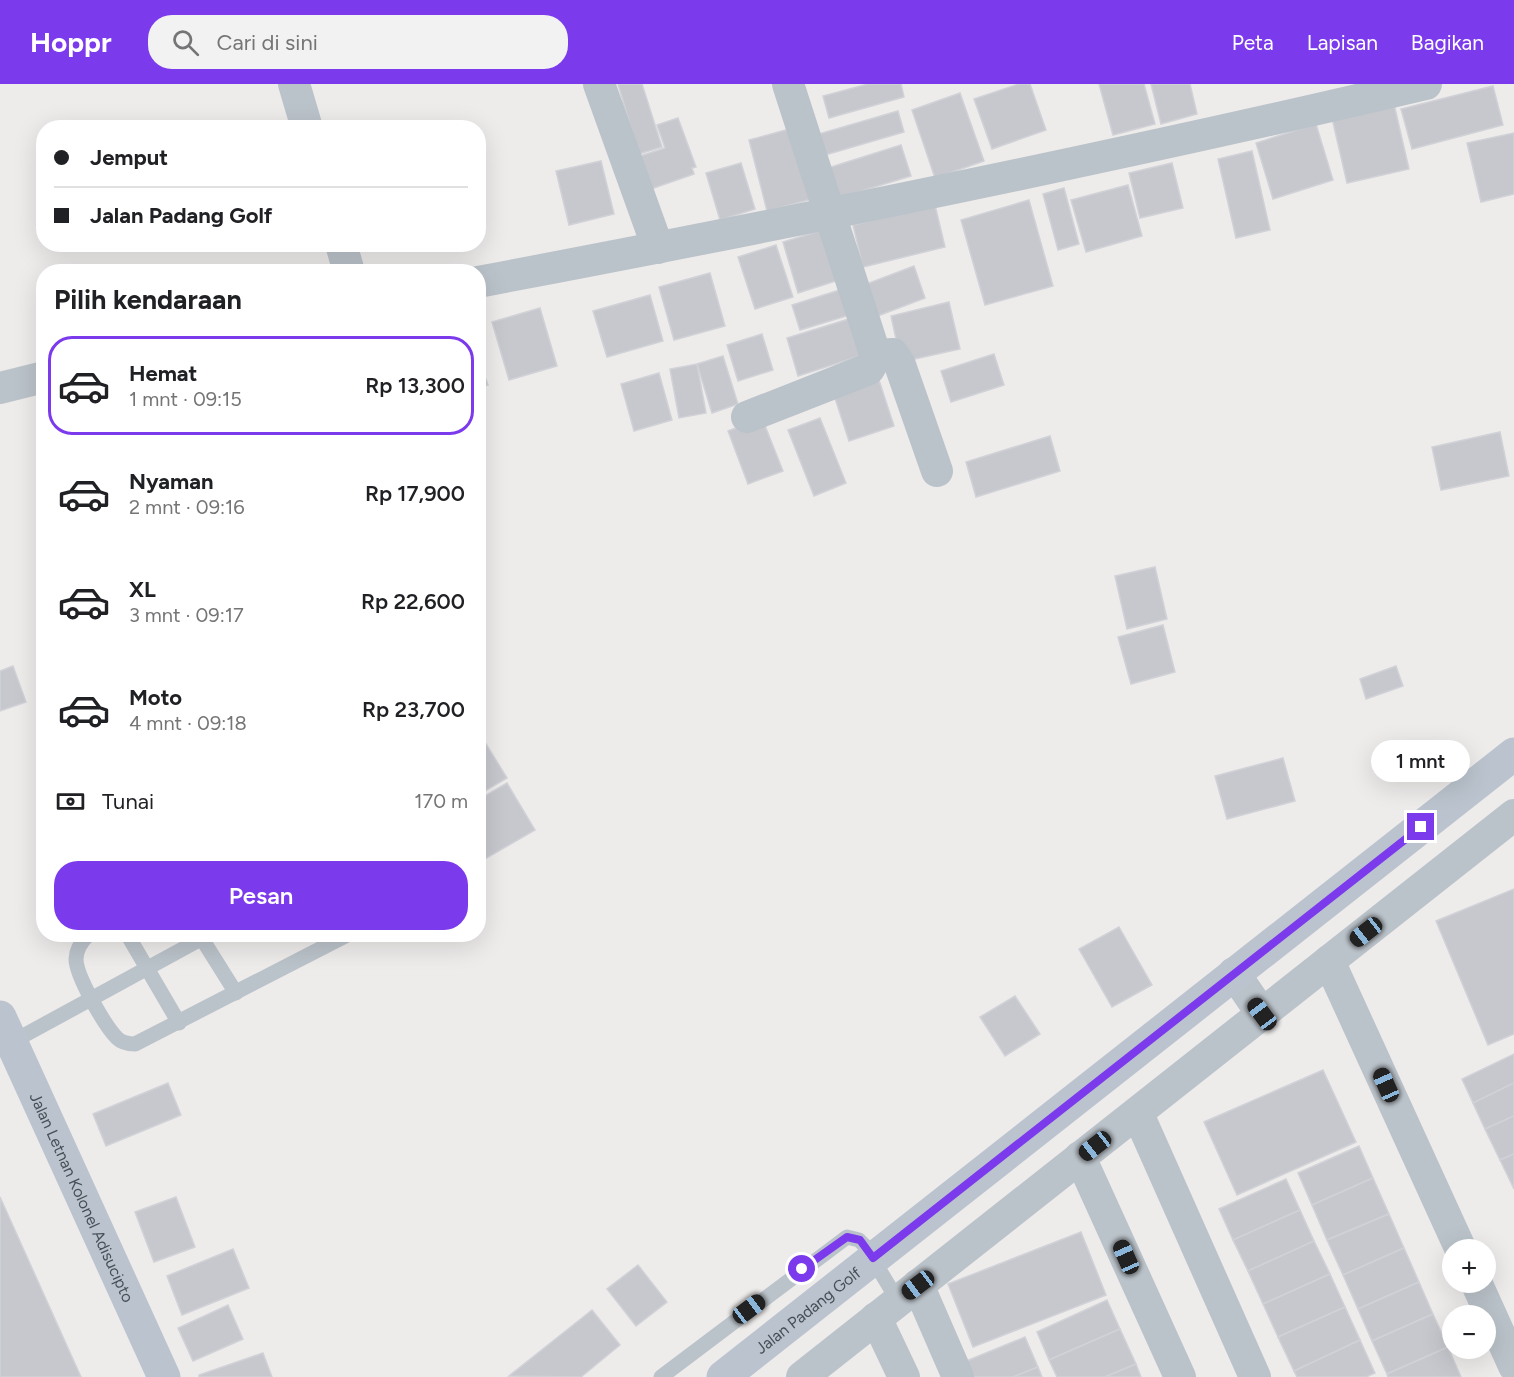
<!DOCTYPE html>
<html lang="id">
<meta charset="utf-8">
<style>
:root{--surface:#fff;--page:#f2f2f2;--text:#202124;--muted:#757577;--line:#e0e0e0;--accent:#7c3aed}
body{margin:0;font-family:Figtree,sans-serif;background:var(--page);color:var(--text);height:100vh;display:flex;flex-direction:column;font-size:22px;white-space:nowrap}
*{box-sizing:border-box;margin:0}
p{font-size:20px;color:var(--muted)}
.icon{flex:none;width:33px;height:33px;fill:none;stroke:currentColor;stroke-width:2;stroke-linecap:round;stroke-linejoin:round}
.map{position:relative;flex:1;overflow:hidden}
.side{position:absolute;left:36px;top:180px;width:450px;height:678px;display:flex;flex-direction:column;background:var(--surface);border-radius:24px;box-shadow:0 6px 24px #0002}
.side>*{flex:none}
.guide{position:absolute;left:36px;top:36px;width:450px;height:132px;border-radius:24px;box-shadow:0 6px 24px #0002;display:grid;align-content:center;height:132px;padding:0 18px;background:var(--surface)}
.tools{position:absolute;left:1442px;top:1155px;display:grid;gap:12px}
.tools a{display:grid;place-items:center;width:54px;height:54px;border-radius:50%;background:var(--surface);box-shadow:0 6px 24px #0002;font-size:30px}
.end{position:absolute;width:27px;height:27px;margin:-14px;border:8px solid #7c3aed;background:#fff;box-shadow:0 0 0 3px #fff}
.from{border-radius:50%}
.bubble{position:absolute;height:42px;border-radius:21px;background:var(--surface);box-shadow:0 6px 24px #0002;font-size:20px;font-weight:600;line-height:42px;text-align:center}
.car{position:absolute;width:18px;height:36px;margin:-18px -9px;border-radius:8px;box-shadow:0 0 4px 2px #0007;background:linear-gradient(#222 24%,#8ab4d8 0 40%,#222 0 76%,#8ab4d8 0 86%,#222 0)}
.guide b{display:flex;align-items:center;gap:21px;height:57px;font-size:22px}
.guide b+b{border-top:2px solid var(--line)}
.guide i{width:15px;height:15px;background:var(--text)}
ul{padding:0;list-style:none}
li{display:flex;align-items:center;gap:18px;height:99px;margin:0 12px 9px;padding:0 6px;border:3px solid transparent;border-radius:24px}
li div{flex:1}
li b{display:block;font-size:22px}
li em{font-style:normal;font-weight:600}
li.active{border-color:var(--accent)}
li>.icon{width:54px;height:54px;stroke-width:1.5}
h2{padding:0 18px;font-size:27px;line-height:72px}
.pay{display:flex;align-items:center;gap:15px;height:66px;padding:0 18px;font-size:22px}
.pay p{margin-inline-start:auto}
.primary-button{display:flex;gap:12px;margin-top:auto;padding:12px 18px}
.primary-button a{flex:1;height:69px;border-radius:24px;background:var(--accent);color:#fff;font-size:24px;font-weight:600;line-height:69px;text-align:center}
header{display:flex;align-items:center;gap:36px;box-sizing:border-box;height:84px;padding:0 30px;background:var(--accent);color:#fff}
header strong{font-size:28px}
nav{display:flex;gap:33px;margin-inline-start:auto;font-size:21px}
.search{width:420px;height:54px;background:var(--page);display:flex;align-items:center;gap:15px;box-sizing:border-box;padding:0 21px;border-radius:24px;color:var(--muted);font-size:22px}
.map>svg:first-child{display:block}
.building{fill:#c7c8ce;stroke:#d0d2d7;stroke-width:1.5}
.lines{fill:none;stroke-linecap:round;stroke-linejoin:round}
.lane{stroke:#bbc3ca;stroke-width:15}
.street{stroke:#bbc3ca;stroke-width:32}
.secondary{stroke:#bbc4ce;stroke-width:33}
.route{stroke:#7c3aed;stroke-width:8}
.labels{text-anchor:middle;stroke-width:6;stroke-linejoin:round;paint-order:stroke}
.street-label{font-size:16px;fill:#464e57;stroke:#fff}
</style>
<header>
<strong>Hoppr</strong>
<div class="search"><svg class="icon" aria-label="search" viewBox="0 0 24 24"><circle cx="10" cy="10" r="6"/><path d="M15 15l6 6"/></svg>Cari di sini</div>
<nav><a>Peta</a><a>Lapisan</a><a>Bagikan</a></nav>
</header>
<div class="map">
<svg width="1514" height="1293" viewBox="0 0 1514 1293">
<rect width="100%" height="100%" fill="#eeebeb"/>
<g class="building">
<polygon points="618,0 642,0 662,63 639,70"/>
<polygon points="868,0 901,0 904,13 829,34 823,12"/>
<polygon points="1019,0 1030,0 1046,46 992,65 974,15"/>
<polygon points="1099,0 1144,0 1155,40 1113,51"/>
<polygon points="1151,0 1190,0 1197,30 1161,40"/>
<polygon points="1493,2 1503,41 1412,65 1401,25"/>
<polygon points="960,9 984,77 935,94 912,26"/>
<polygon points="1394,20 1409,85 1347,99 1332,34"/>
<polygon points="898,27 904,48 825,71 819,50"/>
<polygon points="678,34 696,83 692,84 694,90 651,105 640,72 665,64 657,41"/>
<polygon points="1316,40 1333,96 1273,115 1256,59"/>
<polygon points="793,44 812,115 767,127 749,56"/>
<polygon points="1514,49 1514,110 1481,118 1467,59"/>
<polygon points="901,61 911,92 838,114 828,84"/>
<polygon points="1252,67 1270,146 1236,154 1218,75"/>
<polygon points="601,77 614,130 569,141 556,87"/>
<polygon points="741,79 755,125 720,136 706,89"/>
<polygon points="1172,79 1183,124 1140,134 1129,89"/>
<polygon points="1128,101 1142,152 1086,168 1071,116"/>
<polygon points="1064,104 1079,160 1058,166 1043,110"/>
<polygon points="1029,116 1053,202 985,221 961,136"/>
<polygon points="935,121 945,163 863,183 853,141"/>
<polygon points="826,145 842,195 798,209 783,158"/>
<polygon points="776,161 793,213 755,225 738,173"/>
<polygon points="914,182 925,214 875,233 864,201"/>
<polygon points="710,189 725,242 674,256 659,203"/>
<polygon points="846,204 853,230 800,246 792,221"/>
<polygon points="650,211 663,257 607,273 593,227"/>
<polygon points="949,218 960,265 901,278 891,232"/>
<polygon points="540,224 557,282 509,296 492,238"/>
<polygon points="852,234 863,271 798,292 787,254"/>
<polygon points="762,250 773,286 738,297 727,261"/>
<polygon points="994,270 1004,301 951,318 941,287"/>
<polygon points="723,272 738,320 712,329 697,280"/>
<polygon points="478,274 488,301 478,303"/>
<polygon points="697,280 706,329 679,334 670,285"/>
<polygon points="659,289 672,336 634,347 621,300"/>
<polygon points="877,290 894,342 849,357 832,305"/>
<polygon points="762,334 783,387 748,400 728,347"/>
<polygon points="820,334 846,399 814,412 788,346"/>
<polygon points="1500,348 1509,392 1441,406 1432,363"/>
<polygon points="1050,352 1060,387 976,413 966,378"/>
<polygon points="1155,483 1167,535 1127,545 1115,492"/>
<polygon points="1163,541 1175,588 1131,600 1118,553"/>
<polygon points="13,582 26,618 0,627 0,587"/>
<polygon points="1396,582 1403,602 1366,615 1360,595"/>
<polygon points="478,647 507,694 478,711"/>
<polygon points="1283,674 1295,717 1227,735 1215,692"/>
<polygon points="507,699 535,746 478,779 478,716"/>
<polygon points="1514,805 1514,950 1488,961 1436,837"/>
<polygon points="1119,843 1152,901 1112,923 1079,865"/>
<polygon points="1015,912 1040,950 1005,972 980,933"/>
<polygon points="1514,970 1514,999 1473,1019 1462,995"/>
<polygon points="1323,986 1356,1058 1237,1111 1204,1038"/>
<polygon points="168,999 181,1031 106,1062 93,1030"/>
<polygon points="1514,999 1514,1032 1485,1045 1473,1019"/>
<polygon points="1514,1032 1514,1070 1500,1076 1485,1045"/>
<polygon points="1359,1062 1373,1094 1312,1121 1298,1089"/>
<polygon points="1514,1070 1514,1105 1500,1076"/>
<polygon points="1373,1094 1389,1130 1327,1156 1312,1121"/>
<polygon points="1286,1095 1300,1126 1233,1156 1219,1125"/>
<polygon points="0,1113 81,1293 0,1293"/>
<polygon points="176,1113 195,1163 154,1178 135,1128"/>
<polygon points="1300,1126 1314,1157 1248,1187 1233,1156"/>
<polygon points="1389,1130 1404,1164 1343,1191 1327,1156"/>
<polygon points="1081,1148 1106,1211 973,1263 948,1200"/>
<polygon points="1314,1157 1330,1190 1263,1220 1248,1187"/>
<polygon points="1404,1164 1419,1198 1358,1225 1343,1191"/>
<polygon points="233,1165 249,1204 182,1231 167,1192"/>
<polygon points="638,1181 667,1218 636,1242 607,1205"/>
<polygon points="1330,1190 1345,1223 1278,1253 1263,1220"/>
<polygon points="1419,1198 1433,1230 1372,1257 1358,1225"/>
<polygon points="1107,1216 1120,1245 1049,1276 1037,1248"/>
<polygon points="228,1221 243,1255 193,1277 178,1244"/>
<polygon points="1345,1223 1360,1256 1294,1287 1278,1253"/>
<polygon points="592,1226 620,1261 581,1293 509,1292"/>
<polygon points="1433,1230 1448,1263 1387,1290 1372,1257"/>
<polygon points="1120,1245 1136,1280 1105,1293 1057,1293 1049,1276"/>
<polygon points="1025,1253 1038,1283 1013,1293 971,1293 964,1278"/>
<polygon points="1360,1256 1375,1289 1366,1293 1297,1293 1294,1287"/>
<polygon points="1448,1263 1461,1293 1388,1293 1387,1290"/>
<polygon points="263,1269 272,1293 199,1293 199,1291"/>
<polygon points="1136,1280 1141,1293 1105,1293"/>
<polygon points="1038,1283 1042,1293 1013,1293"/>
</g>
<g class="lines">
<g class="lane">
<path d="M89,850C82,857 76,865 76,875C76,892 105,942 117,954C122,959 128,960 135,960L349,850"/>
<polyline points="127,850 179,939"/>
<polyline points="199,850 236,909"/>
<polyline points="12,958 210,850"/>
<polyline points="661,1293 847,1153 859,1156 865,1162 898,1217"/>
</g>
<g class="street">
<polyline points="294,0 307,44"/>
<polyline points="599,0 658,164"/>
<polyline points="341,160 349,188"/>
<path d="M478,198C796,138 1112,74 1426,0"/>
<polyline points="876,271 893,270 900,281 937,387"/>
<polyline points="0,304 44,293"/>
<polyline points="747,333 869,285 876,273 788,0"/>
<polyline points="1329,877 1461,1166"/>
<polyline points="1234,889 1262,930"/>
<polyline points="1138,1030 1255,1293"/>
<polyline points="1080,1073 1180,1293"/>
<polyline points="1476,1198 1514,1282"/>
<polyline points="918,1201 958,1293"/>
<polyline points="876,1234 904,1293"/>
<polyline points="802,1293 1514,731"/>
</g>
<g class="secondary">
<path id="s1" d="M0,933L164,1293"/>
<path id="s2" d="M723,1293L1514,670"/>
</g>
</g>
<g class="lines">
<polyline class="route" points="802,1185 847,1153 860,1156 873,1174 1421,743"/>
</g>
<g class="labels">
<g class="street-label">
<text dy="6" stroke="none"><textPath href="#s1" startOffset="198">Jalan Letnan Kolonel Adisucipto</textPath></text>
<text dy="6" stroke="none"><textPath href="#s2" startOffset="108">Jalan Padang Golf</textPath></text>
</g>
</g>
</svg>
<div class="tools">
<a>+</a>
<a>−</a>
</div>
<i class="end from" style="left:802px;top:1185px"></i>
<i class="end" style="left:1421px;top:743px"></i>
<div class="bubble" style="left:1371px;top:656px;width:99px">1 mnt</div>
<i class="car" style="left:1366px;top:848px;rotate:232deg"></i>
<i class="car" style="left:1262px;top:930px;rotate:323deg"></i>
<i class="car" style="left:1386px;top:1001px;rotate:336deg"></i>
<i class="car" style="left:1095px;top:1062px;rotate:232deg"></i>
<i class="car" style="left:1126px;top:1173px;rotate:336deg"></i>
<i class="car" style="left:918px;top:1201px;rotate:233deg"></i>
<i class="car" style="left:749px;top:1225px;rotate:53deg"></i>
<div class="guide">
<b><i class="from"></i>Jemput</b>
<b><i></i>Jalan Padang Golf</b>
</div>
<section class="side">
<h2>Pilih kendaraan</h2>
<ul>
<li class="active"><svg class="icon" aria-label="car" viewBox="0 0 24 24"><path d="M5 17H2v-5l4-1 3-4h7l3 4 3 1v5h-3M9 17h6M6 11h13"/><circle cx="7" cy="17" r="2"/><circle cx="17" cy="17" r="2"/></svg><div><b>Hemat</b><p>1 mnt · 09:15</p></div><em>Rp 13,300</em></li>
<li><svg class="icon" aria-label="car" viewBox="0 0 24 24"><path d="M5 17H2v-5l4-1 3-4h7l3 4 3 1v5h-3M9 17h6M6 11h13"/><circle cx="7" cy="17" r="2"/><circle cx="17" cy="17" r="2"/></svg><div><b>Nyaman</b><p>2 mnt · 09:16</p></div><em>Rp 17,900</em></li>
<li><svg class="icon" aria-label="car" viewBox="0 0 24 24"><path d="M5 17H2v-5l4-1 3-4h7l3 4 3 1v5h-3M9 17h6M6 11h13"/><circle cx="7" cy="17" r="2"/><circle cx="17" cy="17" r="2"/></svg><div><b>XL</b><p>3 mnt · 09:17</p></div><em>Rp 22,600</em></li>
<li><svg class="icon" aria-label="car" viewBox="0 0 24 24"><path d="M5 17H2v-5l4-1 3-4h7l3 4 3 1v5h-3M9 17h6M6 11h13"/><circle cx="7" cy="17" r="2"/><circle cx="17" cy="17" r="2"/></svg><div><b>Moto</b><p>4 mnt · 09:18</p></div><em>Rp 23,700</em></li>
</ul>
<div class="pay"><svg class="icon" aria-label="cash" viewBox="0 0 24 24"><path d="M3 7h18v10H3z"/><circle cx="12" cy="12" r="2"/></svg>Tunai<p>170 m</p></div>
<div class="primary-button"><a>Pesan</a></div>
</section>
</div>
